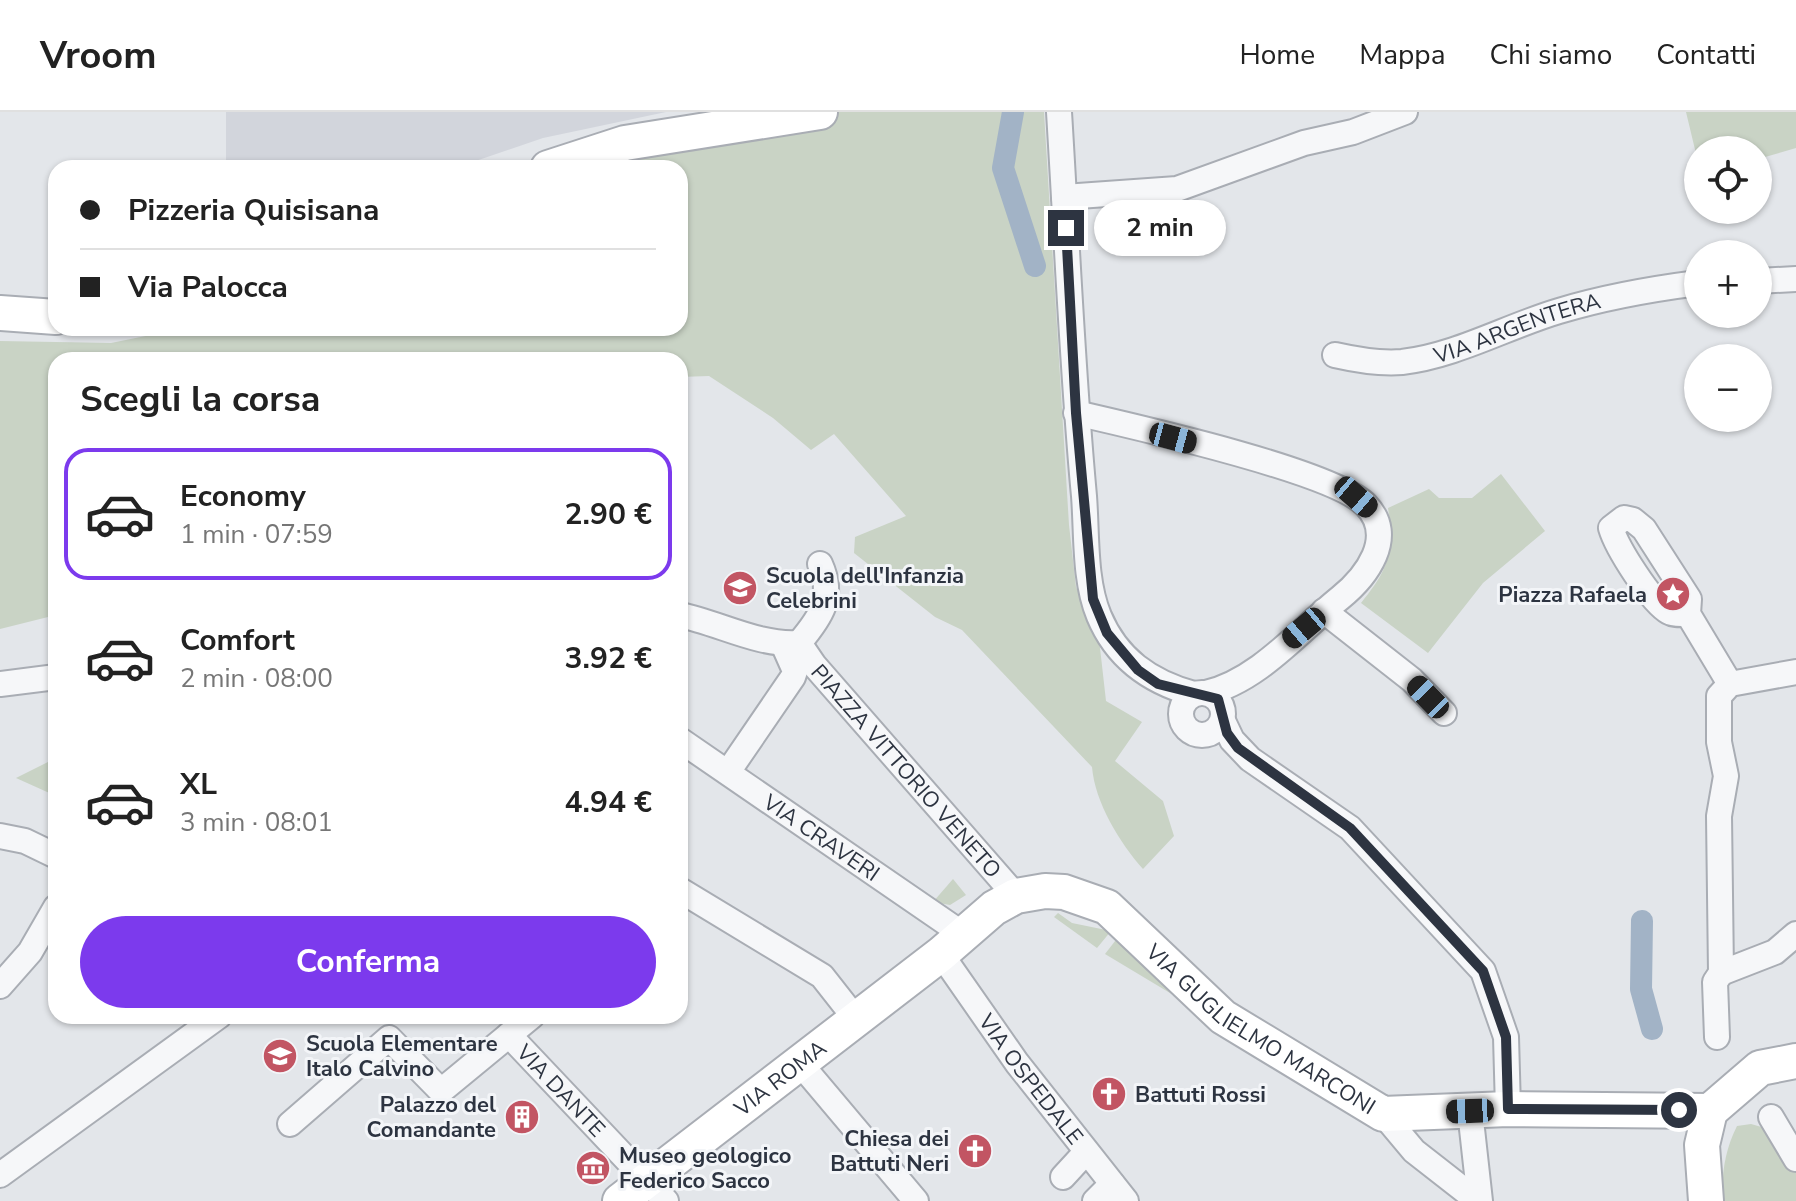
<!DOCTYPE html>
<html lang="it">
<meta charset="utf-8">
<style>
:root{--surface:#fff;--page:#f2f2f2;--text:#222;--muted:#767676;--line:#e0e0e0;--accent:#7c3aed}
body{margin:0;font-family:"Nunito Sans",sans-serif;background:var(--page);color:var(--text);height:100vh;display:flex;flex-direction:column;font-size:30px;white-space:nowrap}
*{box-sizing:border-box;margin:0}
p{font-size:26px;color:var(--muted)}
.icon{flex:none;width:44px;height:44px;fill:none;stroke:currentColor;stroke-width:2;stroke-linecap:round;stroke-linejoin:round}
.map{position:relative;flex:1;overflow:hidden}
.panel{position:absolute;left:48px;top:240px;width:640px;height:672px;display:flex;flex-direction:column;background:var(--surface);border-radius:24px;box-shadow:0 2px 6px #0004}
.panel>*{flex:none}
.banner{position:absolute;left:48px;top:48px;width:640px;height:176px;border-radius:24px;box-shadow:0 2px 6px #0004;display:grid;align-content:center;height:176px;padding:0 32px;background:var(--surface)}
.buttons{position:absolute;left:1684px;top:24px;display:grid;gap:16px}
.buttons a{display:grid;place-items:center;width:88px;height:88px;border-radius:50%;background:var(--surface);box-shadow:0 2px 6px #0004;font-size:40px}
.end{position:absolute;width:36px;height:36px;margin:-18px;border:10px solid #2d3441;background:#fff;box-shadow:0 0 0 4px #fff}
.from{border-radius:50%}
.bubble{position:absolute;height:56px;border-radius:28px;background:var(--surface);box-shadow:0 2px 6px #0004;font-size:26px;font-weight:700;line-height:56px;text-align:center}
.car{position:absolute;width:24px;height:48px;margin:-24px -12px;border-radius:10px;box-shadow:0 0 6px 2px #0007;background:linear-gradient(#222 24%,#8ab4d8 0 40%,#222 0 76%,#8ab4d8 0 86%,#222 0)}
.banner b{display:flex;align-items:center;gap:28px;height:76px;font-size:30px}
.banner b+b{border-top:2px solid var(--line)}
.banner i{width:20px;height:20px;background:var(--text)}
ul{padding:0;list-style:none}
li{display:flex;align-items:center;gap:24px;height:132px;margin:0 16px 12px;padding:0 16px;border:4px solid transparent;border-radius:24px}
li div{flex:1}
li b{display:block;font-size:30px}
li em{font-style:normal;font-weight:700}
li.on{border-color:var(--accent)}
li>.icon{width:72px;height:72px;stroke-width:1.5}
h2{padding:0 32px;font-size:36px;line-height:96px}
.button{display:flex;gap:16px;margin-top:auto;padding:16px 32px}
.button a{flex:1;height:92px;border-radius:48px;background:var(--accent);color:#fff;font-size:32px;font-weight:700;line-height:92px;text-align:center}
header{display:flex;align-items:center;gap:48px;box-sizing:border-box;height:112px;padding:0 40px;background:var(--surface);border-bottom:2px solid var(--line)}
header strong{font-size:38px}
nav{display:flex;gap:44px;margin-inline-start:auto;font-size:28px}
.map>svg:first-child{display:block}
.built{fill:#d2d5dc}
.green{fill:#c9d3c5}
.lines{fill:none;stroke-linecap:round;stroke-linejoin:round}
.canal{stroke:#a2b3c6;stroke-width:22}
.street-casing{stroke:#a9adb4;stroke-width:28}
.secondary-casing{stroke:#a9adb4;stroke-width:38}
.street{stroke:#f6f7f9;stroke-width:24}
.secondary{stroke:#fff;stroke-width:34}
.route{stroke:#2d3441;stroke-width:10}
.labels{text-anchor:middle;stroke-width:6;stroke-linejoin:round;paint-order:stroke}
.street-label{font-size:22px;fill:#2d3441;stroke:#f3f5f8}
.poi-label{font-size:22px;font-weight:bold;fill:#2d3441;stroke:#f3f5f8;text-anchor:start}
</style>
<header>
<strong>Vroom</strong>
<nav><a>Home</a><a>Mappa</a><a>Chi siamo</a><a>Contatti</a></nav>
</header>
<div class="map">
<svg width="1796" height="1089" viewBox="0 0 1796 1089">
<rect width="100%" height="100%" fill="#e3e6ea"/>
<polygon class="built" points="226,0 666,0 543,26 455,56 226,56"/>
<g class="green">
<path d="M759,0H1044L1069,413L1076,475L1099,527L1106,589L1142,610L1115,649L1163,689L1174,724L1143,757C1120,731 1095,691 1092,655L962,518L935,505L854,441L855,425L906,404L834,322L811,338L773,306L709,264L680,265V248H56V503L0,517V229L111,231L185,216H680V56H596L759,23Z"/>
<polygon points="1686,0 1796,0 1796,36 1758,47 1758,38 1698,38 1698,50"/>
<path d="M1501,362L1545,419L1483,471L1428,541L1361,491C1388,458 1395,440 1388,396L1429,377L1439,386H1472Z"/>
<polygon points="56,646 56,684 16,666"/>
<polygon points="953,767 966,783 950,793 933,790"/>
<polygon points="1058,801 1072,811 1111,819 1097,836 1054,805"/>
<polygon points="1119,824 1190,893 1105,842"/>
<path d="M1751,1012L1765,1016L1796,1056V1089H1723C1721,1062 1725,1038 1737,1014Z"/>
</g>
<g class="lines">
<g class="canal">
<polyline points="1013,0 1003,56 1035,154"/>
<polyline points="1642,809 1641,877 1652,917"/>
</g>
<g class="street-casing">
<g id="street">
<path d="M1059,0C1067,128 1072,256 1084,384C1087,422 1084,468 1099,504C1117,547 1150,570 1194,582"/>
<polyline points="1064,85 1177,77 1304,31 1353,20 1405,0"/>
<polyline points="1758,169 1796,167"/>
<path id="s1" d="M1335,243C1357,248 1379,252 1402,250C1456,244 1508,214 1559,199C1605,185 1651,177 1698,171"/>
<path d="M1076,301C1132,314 1333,359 1366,393C1397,425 1366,465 1340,486C1299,519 1258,569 1206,581"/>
<polyline points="1324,499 1412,568 1444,601"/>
<path d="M1688,502L1689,487L1644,417L1633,408L1624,406L1611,416C1617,436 1651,490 1669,500C1674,503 1681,502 1688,502L1730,572"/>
<path id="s2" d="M680,503C719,511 759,534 799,531L814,553L1016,784"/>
<path d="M799,531C821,505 835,485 820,452"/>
<polyline points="0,572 56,565"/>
<circle cx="1202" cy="602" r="21"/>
<polyline points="1223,609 1232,628 1250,647 1350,716 1483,859 1506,925 1508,997"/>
<path id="s3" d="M680,628L964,823"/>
<polyline points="728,660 793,565 795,559 783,532"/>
<polyline points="0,724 25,729 56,744"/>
<polyline points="680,778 822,864 855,906"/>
<path id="s4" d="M941,842L1017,951L1126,1089"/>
<polyline points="1721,861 1775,840 1796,822"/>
<polyline points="0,874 30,840 56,795"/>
<path id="s5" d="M509,923L666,1089"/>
<polyline points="1717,925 1715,870 1721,861 1719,704 1726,664 1719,630 1719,584 1730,572 1796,560"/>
<polyline points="798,949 916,1089"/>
<polyline points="1470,999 1480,1089"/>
<polyline points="1383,1002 1414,1039 1478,1089"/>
<polyline points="1771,1005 1796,1047"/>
<polyline points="290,1012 389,926 441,979 532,904"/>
<polyline points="0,1063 219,904"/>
<polyline points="1063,1065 1086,1040"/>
<polyline points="1095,1089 1112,1072"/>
</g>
</g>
<g class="secondary-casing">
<g id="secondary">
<polyline points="548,56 625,31 820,0"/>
<polyline points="0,201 56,205"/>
<path id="s6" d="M620,1089L941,842L994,796L1016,784L1045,779L1064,780L1107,795L1223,905L1383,1002L1508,997L1710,999L1760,956L1796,949"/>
<polyline points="1706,1089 1702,1033 1710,999"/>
</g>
</g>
<use href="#street" class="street"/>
<use href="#secondary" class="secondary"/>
</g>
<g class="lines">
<polyline class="route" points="1066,116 1076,301 1093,487 1107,521 1138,558 1158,572 1218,587 1227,621 1238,636 1350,716 1483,859 1506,925 1508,997 1679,998"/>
</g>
<defs>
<g id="school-disc" transform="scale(1.8)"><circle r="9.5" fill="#c25563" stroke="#f3f5f8"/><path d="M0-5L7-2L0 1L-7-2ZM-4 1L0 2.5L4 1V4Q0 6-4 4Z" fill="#fff"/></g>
<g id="sight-disc" transform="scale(1.8)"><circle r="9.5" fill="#c25563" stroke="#f3f5f8"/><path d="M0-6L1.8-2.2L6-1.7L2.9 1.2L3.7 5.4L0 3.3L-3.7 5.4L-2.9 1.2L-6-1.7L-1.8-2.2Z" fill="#fff"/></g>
<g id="church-disc" transform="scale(1.8)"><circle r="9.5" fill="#c25563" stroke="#f3f5f8"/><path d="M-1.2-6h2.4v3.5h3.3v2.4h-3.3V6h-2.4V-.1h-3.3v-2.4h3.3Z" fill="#fff"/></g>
<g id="building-disc" transform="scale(1.8)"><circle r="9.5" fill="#c25563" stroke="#f3f5f8"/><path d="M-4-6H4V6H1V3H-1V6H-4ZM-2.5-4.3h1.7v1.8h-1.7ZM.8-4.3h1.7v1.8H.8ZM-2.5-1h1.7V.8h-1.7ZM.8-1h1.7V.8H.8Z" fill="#fff"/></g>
<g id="museum-disc" transform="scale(1.8)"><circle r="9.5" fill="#c25563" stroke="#f3f5f8"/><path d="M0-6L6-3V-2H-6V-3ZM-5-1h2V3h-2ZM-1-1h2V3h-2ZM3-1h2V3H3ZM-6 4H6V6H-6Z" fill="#fff"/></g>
</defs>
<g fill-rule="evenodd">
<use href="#school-disc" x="740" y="476"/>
<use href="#sight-disc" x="1673" y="482"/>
<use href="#school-disc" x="280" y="944"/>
<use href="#church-disc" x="1109" y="982"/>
<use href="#building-disc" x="522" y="1005"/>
<use href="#church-disc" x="975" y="1039"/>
<use href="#museum-disc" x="593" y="1056"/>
</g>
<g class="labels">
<g class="street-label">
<text dy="8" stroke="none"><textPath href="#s1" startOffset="188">VIA ARGENTERA</textPath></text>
<text dy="8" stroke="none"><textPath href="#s2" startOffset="290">PIAZZA VITTORIO VENETO</textPath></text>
<text dy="8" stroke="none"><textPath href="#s3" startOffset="172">VIA CRAVERI</textPath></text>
<text dy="8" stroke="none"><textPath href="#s6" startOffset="792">VIA GUGLIELMO MARCONI</textPath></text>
<text dy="8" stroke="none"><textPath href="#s6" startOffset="202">VIA ROMA</textPath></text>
<text dy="8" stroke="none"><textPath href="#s4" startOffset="154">VIA OSPEDALE</textPath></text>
<text dy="8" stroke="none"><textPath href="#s5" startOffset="76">VIA DANTE</textPath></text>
</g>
<g class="poi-label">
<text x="766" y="471">Scuola dell'Infanzia<tspan x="766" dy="25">Celebrini</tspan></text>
<text x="1647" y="490" text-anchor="end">Piazza Rafaela</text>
<text x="306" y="939">Scuola Elementare<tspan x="306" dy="25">Italo Calvino</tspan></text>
<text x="1135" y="990">Battuti Rossi</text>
<text x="496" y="1000" text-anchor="end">Palazzo del<tspan x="496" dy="25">Comandante</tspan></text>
<text x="949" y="1034" text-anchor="end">Chiesa dei<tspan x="949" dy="25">Battuti Neri</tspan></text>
<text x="619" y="1051">Museo geologico<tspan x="619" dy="25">Federico Sacco</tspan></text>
</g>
</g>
</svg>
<div class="buttons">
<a><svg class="icon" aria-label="locate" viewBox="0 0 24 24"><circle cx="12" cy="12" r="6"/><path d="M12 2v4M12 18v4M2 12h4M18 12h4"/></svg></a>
<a>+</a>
<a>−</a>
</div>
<i class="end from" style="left:1679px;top:998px"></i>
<i class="end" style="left:1066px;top:116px"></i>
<div class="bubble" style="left:1094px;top:88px;width:132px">2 min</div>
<i class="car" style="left:1173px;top:326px;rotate:105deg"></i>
<i class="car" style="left:1356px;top:385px;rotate:131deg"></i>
<i class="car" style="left:1304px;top:516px;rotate:230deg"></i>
<i class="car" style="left:1428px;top:585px;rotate:316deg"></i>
<i class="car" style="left:1470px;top:999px;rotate:268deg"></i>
<div class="banner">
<b><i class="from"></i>Pizzeria Quisisana</b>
<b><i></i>Via Palocca</b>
</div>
<section class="panel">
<h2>Scegli la corsa</h2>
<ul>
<li class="on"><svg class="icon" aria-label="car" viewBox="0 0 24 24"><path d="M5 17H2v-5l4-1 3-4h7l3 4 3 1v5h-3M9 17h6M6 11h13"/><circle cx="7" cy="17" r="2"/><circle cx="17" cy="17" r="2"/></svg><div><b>Economy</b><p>1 min · 07:59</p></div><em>2.90 €</em></li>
<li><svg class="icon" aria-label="car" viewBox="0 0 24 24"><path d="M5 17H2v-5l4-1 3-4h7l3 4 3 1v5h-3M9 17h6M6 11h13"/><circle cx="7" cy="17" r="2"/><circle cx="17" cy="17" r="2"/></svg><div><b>Comfort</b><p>2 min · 08:00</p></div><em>3.92 €</em></li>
<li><svg class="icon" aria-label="car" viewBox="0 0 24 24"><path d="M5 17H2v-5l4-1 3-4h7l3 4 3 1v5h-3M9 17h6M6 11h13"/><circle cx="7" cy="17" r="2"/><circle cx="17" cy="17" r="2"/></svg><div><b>XL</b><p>3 min · 08:01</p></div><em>4.94 €</em></li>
</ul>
<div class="button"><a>Conferma</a></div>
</section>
</div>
